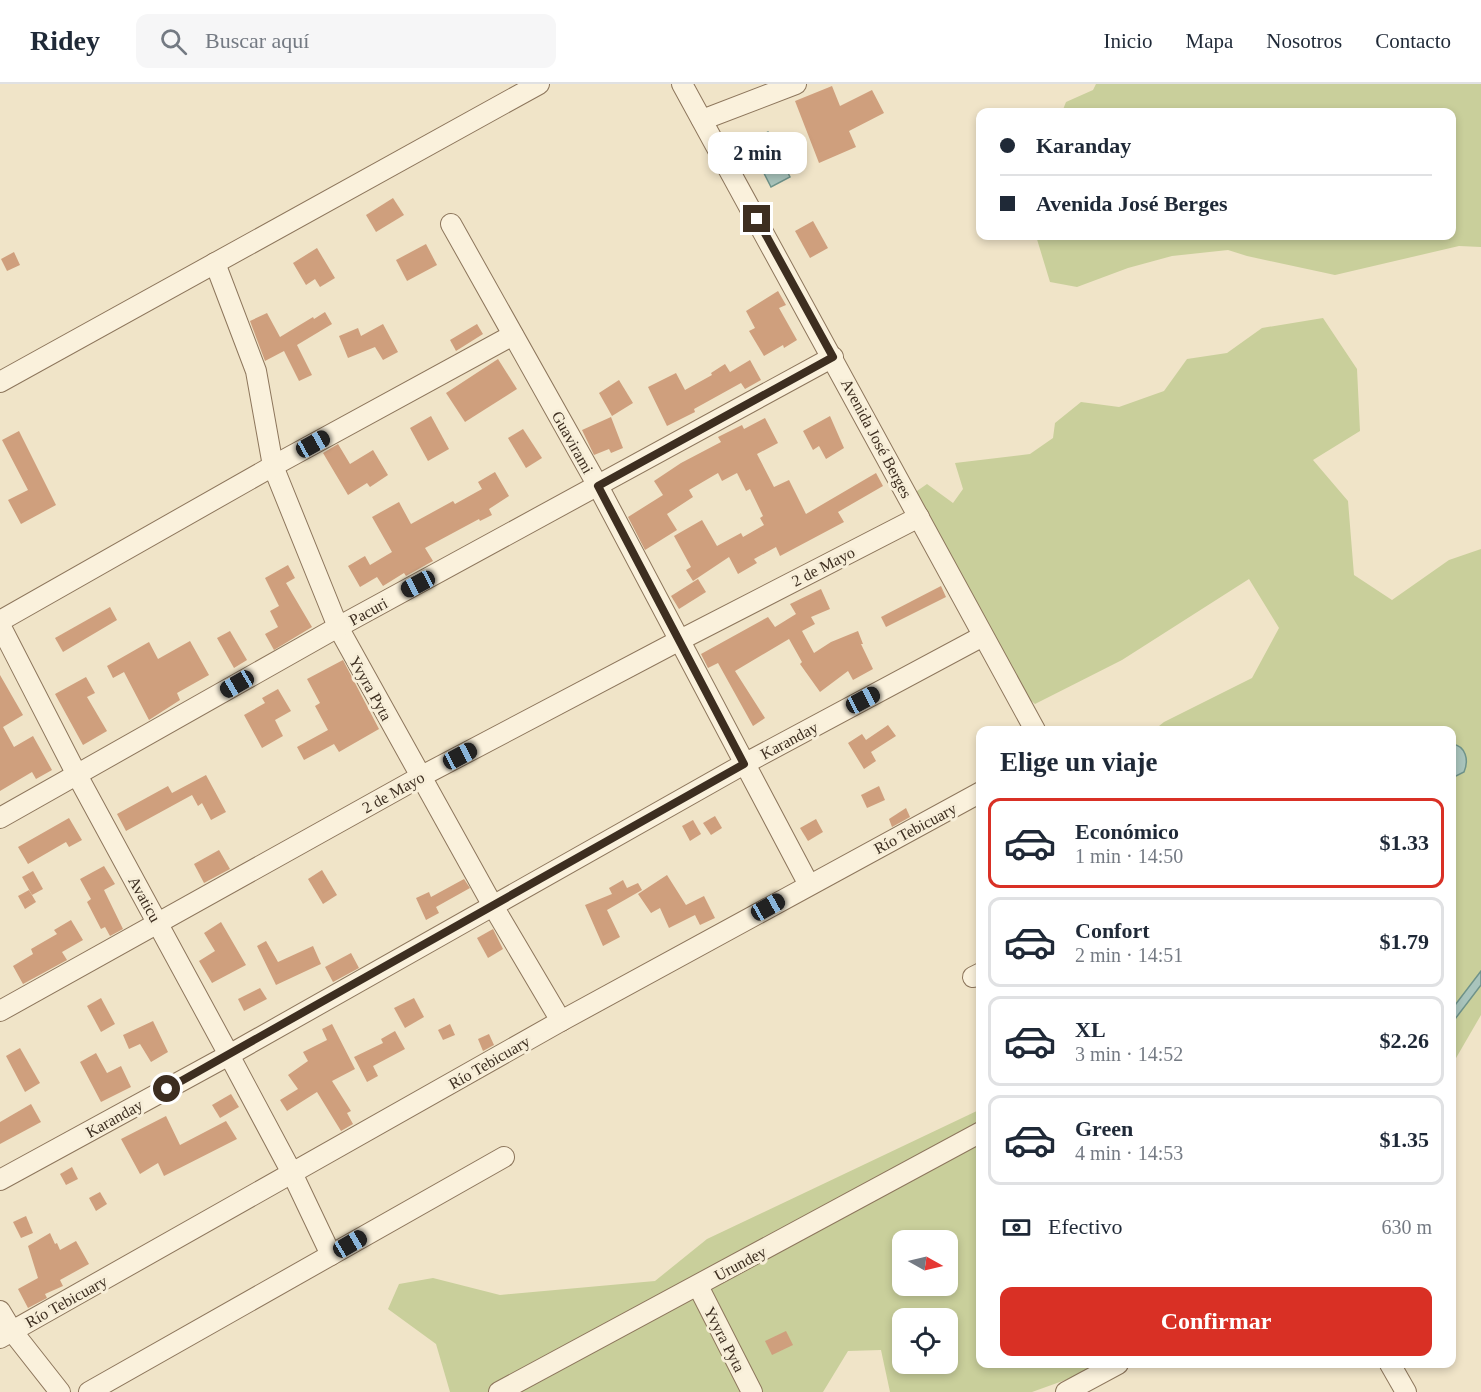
<!DOCTYPE html>
<html lang="es">
<meta charset="utf-8">
<style>
:root{--surface:#fff;--page:#f6f6f7;--text:#1f2937;--muted:#747a83;--line:#e0e1e3;--accent:#d93025}
body{margin:0;font-family:"Times New Roman",serif;background:var(--page);color:var(--text);height:100vh;display:flex;flex-direction:column;font-size:22px;white-space:nowrap}
*{box-sizing:border-box;margin:0}
p{font-size:20px;color:var(--muted)}
.icon{flex:none;width:33px;height:33px;fill:none;stroke:currentColor;stroke-width:2;stroke-linecap:round;stroke-linejoin:round}
.map{position:relative;flex:1;overflow:hidden}
.drawer{position:absolute;left:976px;top:642px;width:480px;height:642px;display:flex;flex-direction:column;background:var(--surface);border-radius:12px;box-shadow:0 3px 9px #0003}
.drawer>*{flex:none}
.banner{position:absolute;left:976px;top:24px;width:480px;height:132px;border-radius:12px;box-shadow:0 3px 9px #0003;display:grid;align-content:center;height:132px;padding:0 24px;background:var(--surface)}
.needle{width:39px;rotate:98deg}
.fabs{position:absolute;left:892px;top:1146px;display:grid;gap:12px}
.fabs a{display:grid;place-items:center;width:66px;height:66px;border-radius:12px;background:var(--surface);box-shadow:0 3px 9px #0003;font-size:30px}
.end{position:absolute;width:27px;height:27px;margin:-14px;border:8px solid #3d2e20;background:#fff;box-shadow:0 0 0 3px #fff}
.from{border-radius:50%}
.bubble{position:absolute;height:42px;border-radius:12px;background:var(--surface);box-shadow:0 3px 9px #0003;font-size:20px;font-weight:700;line-height:42px;text-align:center}
.car{position:absolute;width:18px;height:36px;margin:-18px -9px;border-radius:8px;box-shadow:0 0 4px 2px #0007;background:linear-gradient(#222 24%,#8ab4d8 0 40%,#222 0 76%,#8ab4d8 0 86%,#222 0)}
.banner b{display:flex;align-items:center;gap:21px;height:57px;font-size:22px}
.banner b+b{border-top:2px solid var(--line)}
.banner i{width:15px;height:15px;background:var(--text)}
ul{padding:0;list-style:none}
li{display:flex;align-items:center;gap:18px;height:90px;margin:0 12px 9px;padding:0 12px;border:3px solid var(--line);border-radius:12px}
li div{flex:1}
li b{display:block;font-size:22px}
li em{font-style:normal;font-weight:700}
li.active{border-color:var(--accent)}
li>.icon{width:54px;height:54px;stroke-width:1.5}
h2{padding:0 24px;font-size:27px;line-height:72px}
.pay{display:flex;align-items:center;gap:15px;height:66px;padding:0 24px;font-size:22px}
.pay p{margin-inline-start:auto}
.primary-button{display:flex;gap:12px;margin-top:auto;padding:12px 24px}
.primary-button a{flex:1;height:69px;border-radius:12px;background:var(--accent);color:#fff;font-size:24px;font-weight:700;line-height:69px;text-align:center}
header{display:flex;align-items:center;gap:36px;box-sizing:border-box;height:84px;padding:0 30px;background:var(--surface);border-bottom:2px solid var(--line)}
header strong{font-size:28px}
nav{display:flex;gap:33px;margin-inline-start:auto;font-size:21px}
.search{width:420px;height:54px;background:var(--page);display:flex;align-items:center;gap:15px;box-sizing:border-box;padding:0 21px;border-radius:12px;color:var(--muted);font-size:22px}
.map>svg:first-child{display:block}
.green{fill:#c9cf9b;fill-rule:evenodd}
.water{fill:#a9c4bc;stroke:#6f938a;stroke-width:1.5}
.building{fill:#cf9f7d}
.lines{fill:none;stroke-linecap:round;stroke-linejoin:round}
.minor-casing{stroke:#8d765c;stroke-width:22}
.minor{stroke:#faf1dc;stroke-width:20}
.route{stroke:#3d2e20;stroke-width:8}
.labels{text-anchor:middle;stroke-width:6;stroke-linejoin:round;paint-order:stroke}
.street-label{font-size:16px;fill:#3d2e20;stroke:#f7eed8}
</style>
<header>
<strong>Ridey</strong>
<div class="search"><svg class="icon" aria-label="search" viewBox="0 0 24 24"><circle cx="10" cy="10" r="6"/><path d="M15 15l6 6"/></svg>Buscar aquí</div>
<nav><a>Inicio</a><a>Mapa</a><a>Nosotros</a><a>Contacto</a></nav>
</header>
<div class="map">
<svg width="1481" height="1308" viewBox="0 0 1481 1308">
<rect width="100%" height="100%" fill="#f0e4c8"/>
<g class="green">
<polygon points="1096,0 1481,0 1481,163 1459,162 1335,191 1247,172 1228,166 1172,172 1128,184 1077,203 1050,198 1036,152 1452,152 1452,28 1062,28 1066,18 1093,6"/>
<polygon points="1323,234 1357,285 1360,347 1313,376 1348,417 1354,491 1392,516 1449,476 1481,465 1481,931 1452,981 1452,646 1154,646 1164,638 1252,594 1279,544 1249,495 1122,576 1035,620 1022,609 907,414 927,400 953,419 963,405 955,379 1030,370 1053,354 1055,339 1081,318 1119,323 1164,307 1187,275 1227,269 1262,244"/>
<path d="M981,1025V1280H1110L1032,1308H890L881,1266L848,1267L823,1308H450L436,1260L388,1225L399,1200L433,1194L500,1211L655,1197L707,1155ZM903,1156H948V1202H903ZM903,1234H948V1280H903Z"/>
</g>
<g class="water">
<polygon points="768,48 790,93 771,103 748,58"/>
<path d="M1452,660C1466,662 1469,676 1464,688L1452,694Z"/>
<polygon points="1481,887 1481,901 1452,939 1452,925"/>
</g>
<g class="building">
<polygon points="832,2 840,22 872,6 884,29 849,47 856,63 819,79 795,17"/>
<polygon points="393,114 404,131 376,148 366,131"/>
<polygon points="813,137 828,164 810,174 795,147"/>
<polygon points="426,160 437,181 407,197 396,176"/>
<polygon points="317,164 335,194 320,203 315,195 306,201 293,179"/>
<polygon points="14,168 20,181 7,187 1,175"/>
<polygon points="778,207 786,221 779,224 797,256 784,264 783,261 764,272 749,247 755,244 746,227"/>
<polygon points="325,228 332,240 297,261 312,291 299,297 284,267 265,277 250,237 267,229 280,253 313,233 314,235"/>
<polygon points="383,240 398,268 383,276 375,263 348,274 339,252 358,244 361,252"/>
<polygon points="477,240 483,250 456,267 450,256"/>
<polygon points="498,275 517,305 465,338 446,309"/>
<polygon points="750,276 761,296 745,305 741,299 694,325 695,328 667,342 648,303 676,289 685,306 712,291 711,289 725,280 730,288"/>
<polygon points="619,296 633,319 612,332 599,309"/>
<polygon points="431,332 449,365 428,377 410,344"/>
<polygon points="830,332 844,364 826,375 819,362 813,366 803,347"/>
<polygon points="611,333 623,364 611,369 609,365 594,371 582,346"/>
<polygon points="765,334 778,359 757,370 774,403 789,396 806,430 876,389 883,402 838,428 844,438 780,472 776,463 754,475 757,479 738,490 729,473 693,497 686,486 691,483 674,452 702,436 717,462 741,449 743,453 764,441 760,434 763,432 750,405 746,407 737,389 722,397 718,389 689,406 693,413 667,430 677,446 645,466 628,433 663,411 654,397 681,379 721,358 718,353 742,341 744,345"/>
<polygon points="523,345 542,374 526,384 508,354"/>
<polygon points="19,347 56,421 21,440 8,416 28,406 2,356"/>
<polygon points="338,360 350,380 373,366 388,391 370,403 367,399 348,411 323,369"/>
<polygon points="495,388 509,412 489,425 492,431 480,437 479,435 425,464 433,477 406,492 404,489 383,502 377,493 360,503 348,482 365,472 370,481 392,468 372,433 399,418 411,440 453,417 455,420 482,405 478,398"/>
<polygon points="288,481 295,494 286,499 312,543 274,566 265,550 278,543 270,527 279,522 265,494"/>
<polygon points="698,495 706,508 679,525 671,512"/>
<polygon points="941,502 946,513 886,543 881,533"/>
<polygon points="821,505 830,525 811,533 815,540 802,547 814,569 831,558 858,547 863,560 861,560 873,585 853,596 848,587 820,608 800,580 802,578 789,555 735,587 765,634 753,642 718,579 708,584 701,570 768,533 775,543 796,530 790,520"/>
<polygon points="110,523 117,536 63,568 55,554"/>
<polygon points="230,547 247,576 234,584 217,554"/>
<polygon points="190,557 209,591 177,609 180,616 149,636 124,588 113,594 107,582 149,558 158,575"/>
<polygon points="343,576 379,645 339,668 334,660 304,676 297,663 328,646 315,622 320,619 307,595"/>
<polygon points="0,591 23,631 3,643 14,663 33,652 52,686 36,695 32,688 0,707"/>
<polygon points="86,593 95,609 87,613 107,647 83,661 55,610"/>
<polygon points="278,605 291,627 275,636 283,652 262,664 244,631 265,619 262,614"/>
<polygon points="888,641 896,652 871,668 876,677 864,685 848,659 862,650 866,656"/>
<polygon points="206,691 226,728 211,736 202,719 198,722 192,711 126,747 117,730 168,702 172,709"/>
<polygon points="879,702 885,716 867,724 861,711"/>
<polygon points="906,724 910,733 892,743 889,735"/>
<polygon points="715,732 722,744 711,751 703,739"/>
<polygon points="69,734 82,756 69,763 66,758 28,780 18,763"/>
<polygon points="816,735 823,748 808,757 800,744"/>
<polygon points="693,736 701,750 690,757 682,742"/>
<polygon points="219,766 230,785 204,799 194,780"/>
<polygon points="104,782 115,800 104,806 123,845 110,852 105,843 101,845 87,818 91,815 80,795"/>
<polygon points="322,786 337,811 323,820 308,795"/>
<polygon points="33,787 43,805 32,811 22,793"/>
<polygon points="667,791 686,821 704,812 715,834 700,841 695,831 669,844 660,824 651,829 638,810"/>
<polygon points="464,795 470,804 436,823 439,829 426,836 416,814 429,808 431,813"/>
<polygon points="623,796 627,804 638,799 642,806 607,826 620,853 603,862 585,821 612,810 609,804"/>
<polygon points="29,806 36,818 25,825 18,812"/>
<polygon points="71,836 83,856 62,868 67,876 23,900 13,882 33,870 31,865 57,850 54,846"/>
<polygon points="221,838 246,881 212,899 199,877 215,867 204,849"/>
<polygon points="493,845 503,865 488,874 477,854"/>
<polygon points="266,857 278,878 313,862 321,880 276,901 257,862"/>
<polygon points="351,869 359,884 333,898 325,883"/>
<polygon points="260,904 267,915 244,927 238,915"/>
<polygon points="101,914 115,940 101,948 87,922"/>
<polygon points="414,914 424,933 405,944 394,924"/>
<polygon points="153,937 168,968 151,978 140,960 129,965 123,951"/>
<polygon points="332,940 355,985 332,997 351,1027 347,1029 353,1040 341,1047 317,1008 287,1027 280,1016 298,1005 288,991 308,977 303,968 327,956 322,945"/>
<polygon points="450,940 455,951 443,956 438,946"/>
<polygon points="395,947 405,965 373,982 378,992 367,998 354,973 383,959 381,955"/>
<polygon points="489,950 494,961 483,967 478,955"/>
<polygon points="20,964 40,999 25,1008 6,972"/>
<polygon points="96,969 107,989 121,982 131,1003 101,1018 80,978"/>
<polygon points="231,1010 239,1023 220,1034 212,1021"/>
<polygon points="31,1020 41,1038 0,1060 0,1038"/>
<polygon points="166,1032 180,1061 226,1037 237,1055 164,1092 158,1079 140,1090 121,1055"/>
<polygon points="72,1083 78,1095 66,1101 60,1090"/>
<polygon points="100,1108 107,1120 96,1127 89,1114"/>
<polygon points="26,1132 33,1149 21,1154 13,1138"/>
<polygon points="50,1149 55,1160 57,1159 60,1166 76,1157 89,1180 60,1196 63,1202 45,1210 47,1214 28,1224 18,1205 38,1194 28,1162"/>
<polygon points="786,1247 793,1261 772,1271 765,1257"/>
</g>
<g class="lines">
<g class="minor-casing">
<g id="minor">
<polyline points="682,0 1035,646"/>
<polyline points="702,36 796,0"/>
<polyline points="451,140 598,402 809,801"/>
<polyline points="215,179 256,287 273,382 338,543 493,822 561,937"/>
<polyline points="0,298 539,0"/>
<polyline points="0,537 273,382 513,251"/>
<polyline points="0,541 77,691 229,971 292,1089 331,1171"/>
<polyline points="0,734 338,543 833,273"/>
<polyline points="973,893 981,889"/>
<polyline points="0,927 420,693 680,556 919,433"/>
<polyline points="0,1096 229,971 744,680 983,552"/>
<polyline points="698,1202 752,1308"/>
<polyline points="0,1227 12,1247 60,1308"/>
<polyline points="0,1254 561,937 981,708"/>
<polyline points="1390,1280 1406,1308"/>
<polyline points="89,1308 504,1073"/>
<polyline points="499,1308 981,1048"/>
<polyline points="1066,1308 1118,1280"/>
</g>
</g>
<use href="#minor" class="minor"/>
</g>
<g class="lines">
<polyline class="route" points="167,1005 744,680 598,402 833,273 757,135"/>
</g>
<g class="labels">
<g class="street-label">
<text transform="translate(877 354) rotate(62)" y="6">Avenida José Berges</text>
<text transform="translate(573 358) rotate(61)" y="6">Guavirami</text>
<text transform="translate(823 482) rotate(-27)" y="6">2 de Mayo</text>
<text transform="translate(368 527) rotate(-28)" y="6">Pacuri</text>
<text transform="translate(371 604) rotate(61)" y="6">Yvyra Pyta</text>
<text transform="translate(789 656) rotate(-28)" y="6">Karanday</text>
<text transform="translate(393 708) rotate(-29)" y="6">2 de Mayo</text>
<text transform="translate(915 744) rotate(-28)" y="6">Río Tebicuary</text>
<text transform="translate(145 815) rotate(61)" y="6">Avaticu</text>
<text transform="translate(489 978) rotate(-30)" y="6">Río Tebicuary</text>
<text transform="translate(114 1034) rotate(-29)" y="6">Karanday</text>
<text transform="translate(740 1179) rotate(-28)" y="6">Urundey</text>
<text transform="translate(66 1217) rotate(-29)" y="6">Río Tebicuary</text>
<text transform="translate(725 1255) rotate(63)" y="6">Yvyra Pyta</text>
</g>
</g>
</svg>
<div class="fabs">
<a><svg class="needle" viewBox="-14 -14 28 28"><path d="M0-13l5 13h-10z" fill="#e53935"/><path d="M0 13l5-13h-10z" fill="#747a83"/></svg></a>
<a><svg class="icon" aria-label="locate" viewBox="0 0 24 24"><circle cx="12" cy="12" r="6"/><path d="M12 2v4M12 18v4M2 12h4M18 12h4"/></svg></a>
</div>
<i class="end from" style="left:167px;top:1005px"></i>
<i class="end" style="left:757px;top:135px"></i>
<div class="bubble" style="left:708px;top:48px;width:99px">2 min</div>
<i class="car" style="left:313px;top:360px;rotate:61deg"></i>
<i class="car" style="left:418px;top:500px;rotate:242deg"></i>
<i class="car" style="left:237px;top:600px;rotate:240deg"></i>
<i class="car" style="left:863px;top:616px;rotate:62deg"></i>
<i class="car" style="left:460px;top:672px;rotate:62deg"></i>
<i class="car" style="left:768px;top:823px;rotate:61deg"></i>
<i class="car" style="left:350px;top:1160px;rotate:60deg"></i>
<div class="banner">
<b><i class="from"></i>Karanday</b>
<b><i></i>Avenida José Berges</b>
</div>
<section class="drawer">
<h2>Elige un viaje</h2>
<ul>
<li class="active"><svg class="icon" aria-label="car" viewBox="0 0 24 24"><path d="M5 17H2v-5l4-1 3-4h7l3 4 3 1v5h-3M9 17h6M6 11h13"/><circle cx="7" cy="17" r="2"/><circle cx="17" cy="17" r="2"/></svg><div><b>Económico</b><p>1 min · 14:50</p></div><em>$1.33</em></li>
<li><svg class="icon" aria-label="car" viewBox="0 0 24 24"><path d="M5 17H2v-5l4-1 3-4h7l3 4 3 1v5h-3M9 17h6M6 11h13"/><circle cx="7" cy="17" r="2"/><circle cx="17" cy="17" r="2"/></svg><div><b>Confort</b><p>2 min · 14:51</p></div><em>$1.79</em></li>
<li><svg class="icon" aria-label="car" viewBox="0 0 24 24"><path d="M5 17H2v-5l4-1 3-4h7l3 4 3 1v5h-3M9 17h6M6 11h13"/><circle cx="7" cy="17" r="2"/><circle cx="17" cy="17" r="2"/></svg><div><b>XL</b><p>3 min · 14:52</p></div><em>$2.26</em></li>
<li><svg class="icon" aria-label="car" viewBox="0 0 24 24"><path d="M5 17H2v-5l4-1 3-4h7l3 4 3 1v5h-3M9 17h6M6 11h13"/><circle cx="7" cy="17" r="2"/><circle cx="17" cy="17" r="2"/></svg><div><b>Green</b><p>4 min · 14:53</p></div><em>$1.35</em></li>
</ul>
<div class="pay"><svg class="icon" aria-label="cash" viewBox="0 0 24 24"><path d="M3 7h18v10H3z"/><circle cx="12" cy="12" r="2"/></svg>Efectivo<p>630 m</p></div>
<div class="primary-button"><a>Confirmar</a></div>
</section>
</div>
